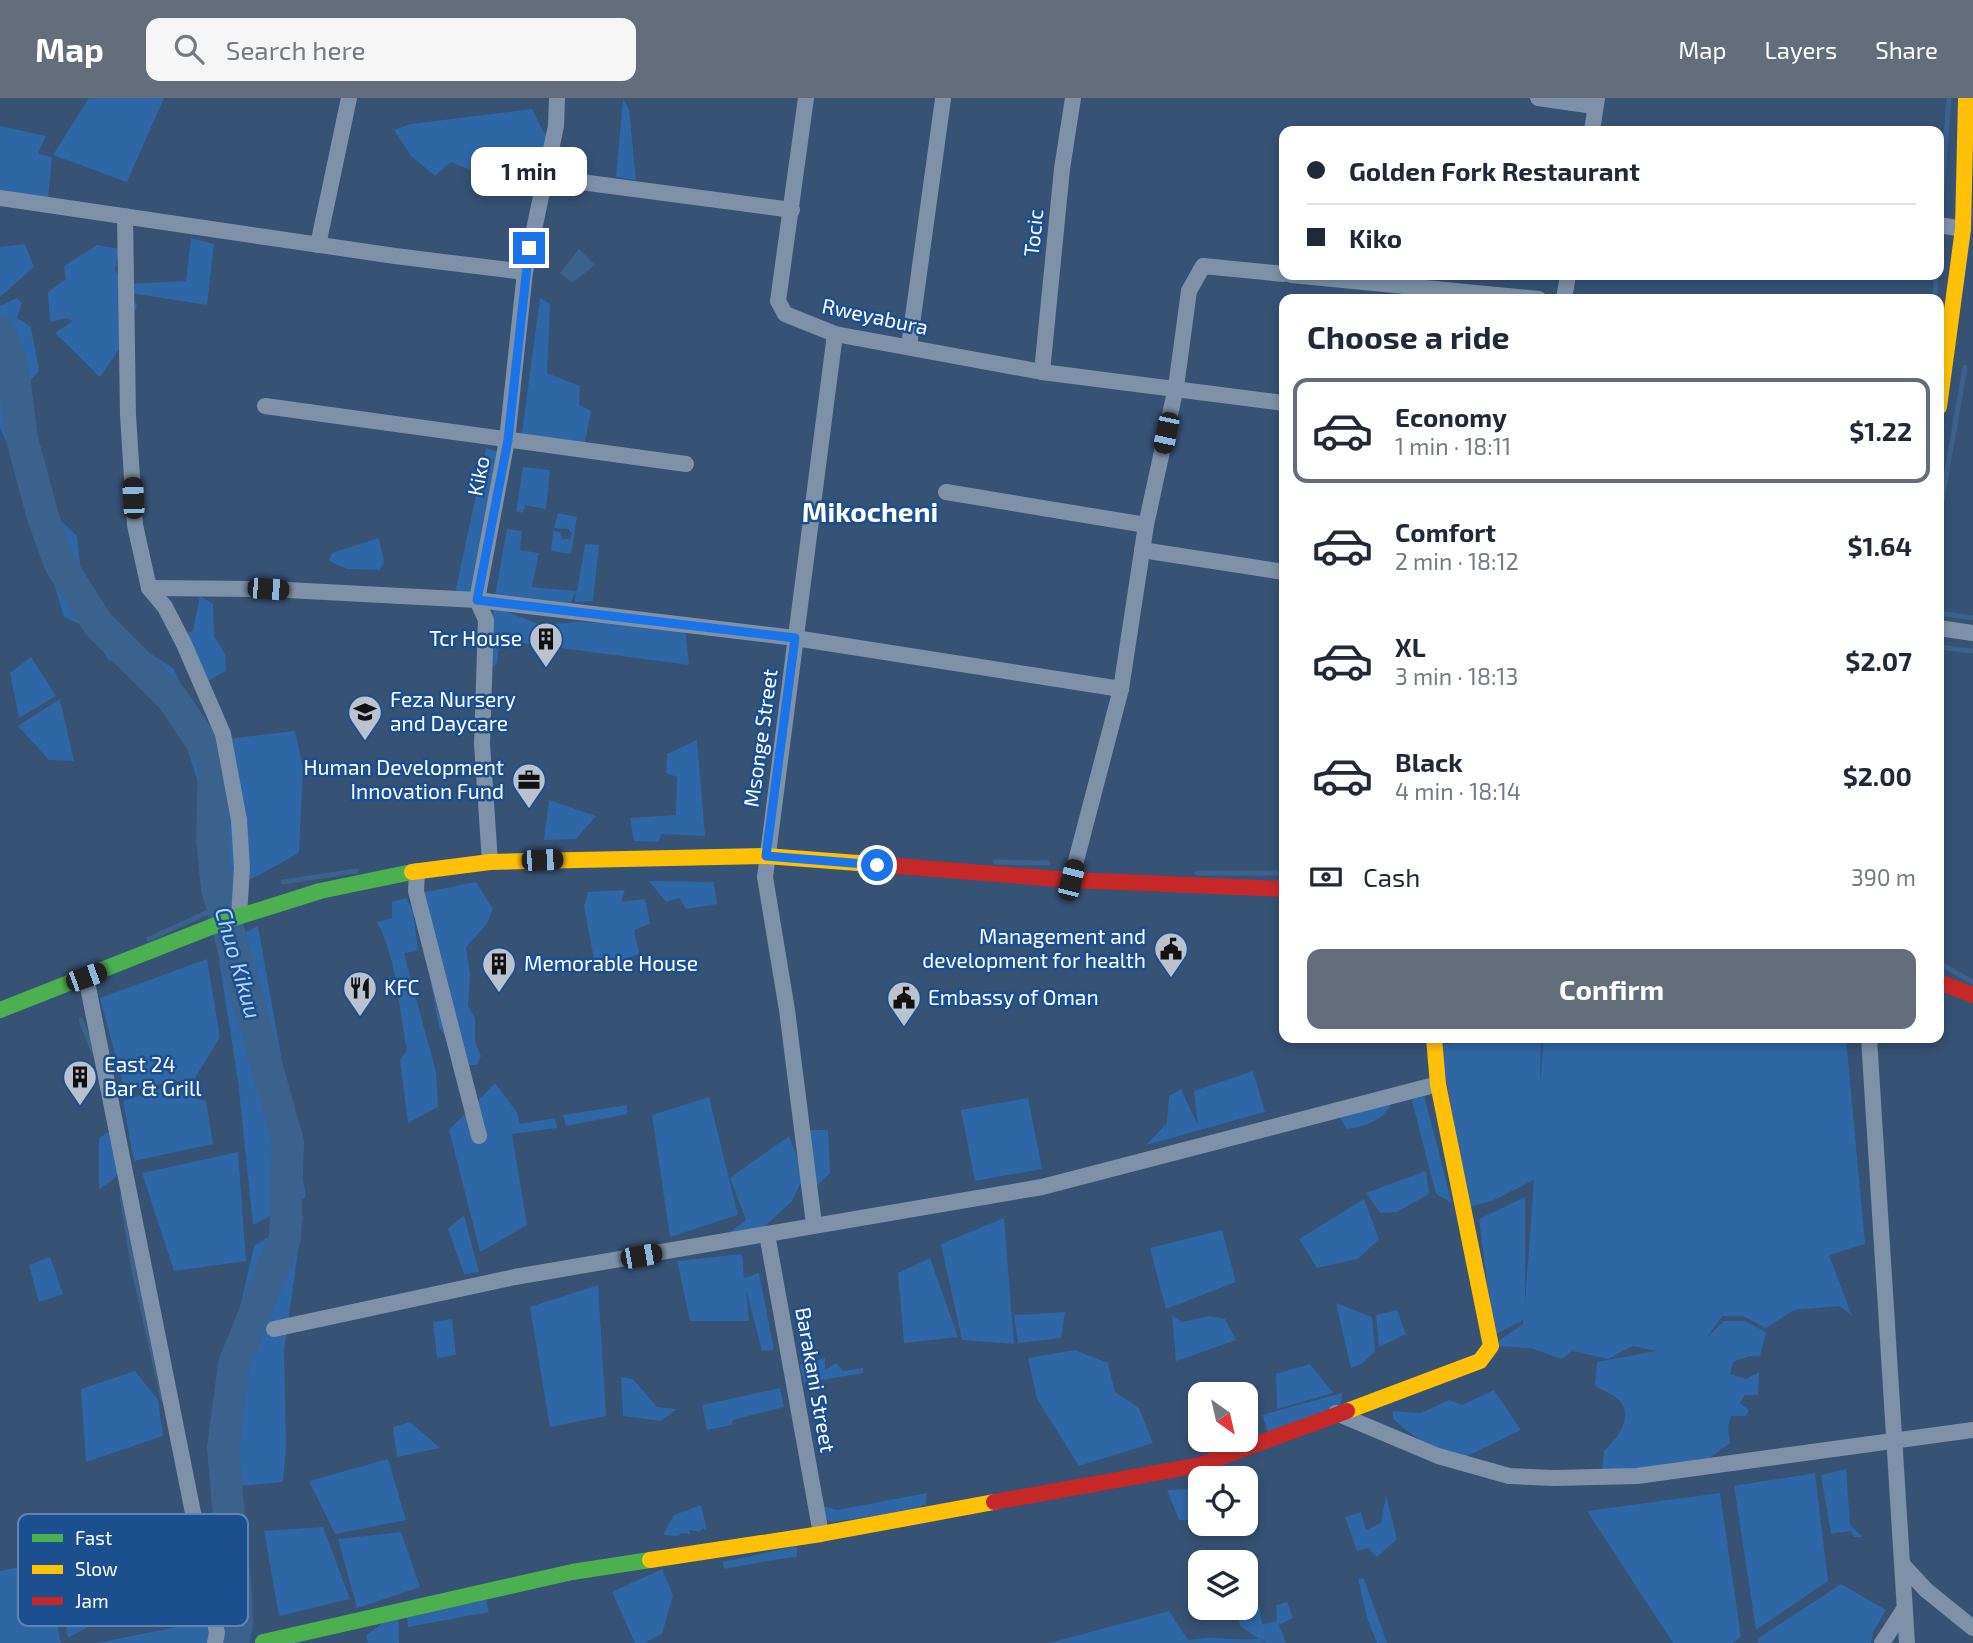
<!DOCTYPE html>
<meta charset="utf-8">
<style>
:root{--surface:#fff;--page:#f6f6f7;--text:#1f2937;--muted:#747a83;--line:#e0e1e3;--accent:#646e7b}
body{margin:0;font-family:"Exo 2",sans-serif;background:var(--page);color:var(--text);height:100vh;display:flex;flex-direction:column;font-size:26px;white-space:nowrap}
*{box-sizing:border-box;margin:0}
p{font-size:23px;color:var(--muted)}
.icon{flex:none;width:38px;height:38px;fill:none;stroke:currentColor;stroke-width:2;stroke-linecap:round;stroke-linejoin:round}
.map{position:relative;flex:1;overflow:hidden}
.drawer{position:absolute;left:1279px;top:196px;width:665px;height:749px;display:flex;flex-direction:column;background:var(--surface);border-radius:14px;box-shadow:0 4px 10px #0003}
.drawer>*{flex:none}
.banner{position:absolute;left:1279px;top:28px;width:665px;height:154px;border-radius:14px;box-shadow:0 4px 10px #0003;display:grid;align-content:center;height:154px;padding:0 28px;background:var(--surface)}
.needle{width:46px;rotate:146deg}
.fabs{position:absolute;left:1188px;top:1284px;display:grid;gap:14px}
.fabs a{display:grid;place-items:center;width:70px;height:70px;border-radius:14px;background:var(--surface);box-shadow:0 4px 10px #0003;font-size:35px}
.end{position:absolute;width:32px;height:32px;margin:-16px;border:9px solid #1a73e8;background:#fff;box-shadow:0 0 0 4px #fff}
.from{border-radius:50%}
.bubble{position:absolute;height:49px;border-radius:14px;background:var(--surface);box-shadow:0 4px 10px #0003;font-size:23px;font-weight:700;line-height:49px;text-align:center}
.car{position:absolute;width:21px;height:42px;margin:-21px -10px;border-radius:9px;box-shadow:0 0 5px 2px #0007;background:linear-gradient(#222 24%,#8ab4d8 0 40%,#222 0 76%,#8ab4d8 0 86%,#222 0)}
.banner b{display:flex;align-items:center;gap:24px;height:66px;font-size:26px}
.banner b+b{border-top:2px solid var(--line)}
.banner i{width:18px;height:18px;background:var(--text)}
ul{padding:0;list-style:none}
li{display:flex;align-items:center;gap:21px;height:105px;margin:0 14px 10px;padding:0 14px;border:4px solid transparent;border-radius:14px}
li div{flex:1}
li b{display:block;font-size:26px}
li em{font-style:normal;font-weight:700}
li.active{border-color:var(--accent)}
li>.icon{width:63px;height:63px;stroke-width:1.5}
h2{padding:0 28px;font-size:32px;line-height:84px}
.pay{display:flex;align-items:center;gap:18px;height:77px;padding:0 28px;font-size:26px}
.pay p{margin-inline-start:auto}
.button{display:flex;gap:14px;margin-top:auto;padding:14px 28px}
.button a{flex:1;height:80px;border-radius:14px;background:var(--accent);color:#fff;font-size:28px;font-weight:700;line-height:80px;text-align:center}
header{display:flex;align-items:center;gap:42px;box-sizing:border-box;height:98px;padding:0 35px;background:var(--accent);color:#fff}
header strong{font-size:33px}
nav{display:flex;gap:38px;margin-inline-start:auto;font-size:24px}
.search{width:490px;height:63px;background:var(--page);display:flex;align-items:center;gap:18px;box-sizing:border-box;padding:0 24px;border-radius:14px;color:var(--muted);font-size:26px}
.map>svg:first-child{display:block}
.green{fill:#2f66a5}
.water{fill:#3b618d}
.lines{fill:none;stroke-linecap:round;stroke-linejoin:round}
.stream{stroke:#3b618d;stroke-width:5}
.river{stroke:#3b618d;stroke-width:32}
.street{stroke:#7d92a8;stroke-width:16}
.fast{stroke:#4caf50;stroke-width:16}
.slow{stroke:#ffc107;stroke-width:16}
.jam{stroke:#c62828;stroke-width:16}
.route{stroke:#1a73e8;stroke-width:9}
.labels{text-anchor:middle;stroke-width:5;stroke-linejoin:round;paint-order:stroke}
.street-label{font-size:21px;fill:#fff;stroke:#1b4f8f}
.poi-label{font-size:21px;fill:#fff;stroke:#1b4f8f;text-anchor:start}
.water-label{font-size:23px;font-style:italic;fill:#b5d3f5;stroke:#1b4f8f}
.district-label{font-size:28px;font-weight:bold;fill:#fff;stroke:#1b4f8f}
.key{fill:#1b4f8f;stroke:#5f84b1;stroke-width:2}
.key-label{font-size:19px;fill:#fff}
</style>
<header>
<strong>Map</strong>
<div class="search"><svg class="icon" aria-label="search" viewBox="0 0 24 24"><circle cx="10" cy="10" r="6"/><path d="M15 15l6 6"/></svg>Search here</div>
<nav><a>Map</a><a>Layers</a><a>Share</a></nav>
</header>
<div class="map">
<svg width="1973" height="1545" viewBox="0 0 1973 1545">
<rect width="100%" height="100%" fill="#365274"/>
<g class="green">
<polygon points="89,0 164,0 127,84 53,57"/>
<polygon points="623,1 629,11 636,82 616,79"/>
<polygon points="532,11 543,33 553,41 556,61 537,68 530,85 494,82 451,64 435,78 411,58 394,32 411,26"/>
<polygon points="0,28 46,38 38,56 52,59 48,101 0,94"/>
<polygon points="191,140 214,146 207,207 130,195 137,208 124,244 100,279 55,235 73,223 66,220 50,224 48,194 66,181 64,168 97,147 119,151 115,172 123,186 186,183"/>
<polygon points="25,146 34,169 0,199 0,149"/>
<polygon points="17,200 22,205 17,220 31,229 39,273 22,292 36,347 11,356 0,329 0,208"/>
<polygon points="540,200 550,206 547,275 580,288 579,307 591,313 584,349 521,342"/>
<polygon points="486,350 500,354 479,498 454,500"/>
<polygon points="523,369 550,372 546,411 525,407 523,415 516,413"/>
<path d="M25,389L77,438L82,486L104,526L173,570L209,643L295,633L303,670L299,755L215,801L208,716L179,625L128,567L108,562C99,538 87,528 64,519Z"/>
<polygon points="558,415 577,419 571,456 551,453 553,433 560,434 562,441 570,441 572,436 568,431 554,430"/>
<polygon points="507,431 522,433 520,452 539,455 532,489 577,493 585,446 599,447 593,503 575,504 576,493 570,506 495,498"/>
<polygon points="379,440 384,464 380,472 347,471 329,463 332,455"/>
<polygon points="200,498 213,506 214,538 225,556 226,573 204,585 182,537 193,533"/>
<polygon points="494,509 541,527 576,524 685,527 689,567 500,542 497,565 482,579"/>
<polygon points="31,559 56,598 19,620 10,575"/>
<polygon points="60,601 74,663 49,662 18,628"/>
<polygon points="697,642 705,738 661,736 659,744 634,743 630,720 676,717 677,679 666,675 667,656"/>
<polygon points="549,702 596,718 576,741 544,742"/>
<polygon points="649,783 714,784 717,806 686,811 679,800 666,804"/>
<polygon points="476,784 493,811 487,826 466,849 470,876 468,908 475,920 475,944 481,958 477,967 466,967 439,929 418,814 425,794"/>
<polygon points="625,792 621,804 645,801 650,826 634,832 639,856 596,872 584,808 588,794"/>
<path d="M406,800L413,813L418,853L404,855L436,974L438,1009L408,1025L400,962L407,952C398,910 398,863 377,824L392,820V804Z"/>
<polygon points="258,828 306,1099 253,1127 238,983 217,848"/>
<polygon points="207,861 220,939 195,980 125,993 100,900"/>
<path d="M1497,940H1541L1540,986L1544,940H1846L1865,1146L1829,1157L1852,1218L1840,1208L1794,1212L1766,1230L1743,1218H1722L1707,1239L1724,1223H1744L1766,1234L1760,1258H1749L1733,1264L1730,1276L1746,1281L1759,1274L1758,1297H1745L1740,1305L1749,1312L1746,1318H1731L1728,1328L1730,1345L1697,1369L1602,1374L1604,1353C1616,1341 1634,1321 1620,1303C1615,1297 1602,1292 1595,1288L1597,1264L1656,1253L1633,1248L1608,1261L1572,1253L1562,1261L1531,1250L1491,1248L1523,1226V1222L1494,1237L1479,1121L1525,1099V1205L1534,1082L1492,1103L1469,1109L1440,947Z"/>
<polygon points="1253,973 1265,1014 1146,1047 1167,1025 1169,998 1181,991 1198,1028 1194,993"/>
<polygon points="495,985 517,1014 520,1026 555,1020 557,1030 512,1036 527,1127 480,1154 449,1032"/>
<polygon points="159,991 206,1003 213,1046 134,1063 123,1003"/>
<polygon points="1418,996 1424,997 1452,1105 1436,1096 1412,1003"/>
<polygon points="709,999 738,1117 670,1139 652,1017"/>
<polygon points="1028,1000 1042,1071 975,1083 961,1012"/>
<path d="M1394,1001C1384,1022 1369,1028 1346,1031L1338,1015Z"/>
<polygon points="627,1007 627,1016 566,1028 563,1017"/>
<polygon points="805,1032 828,1032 830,1075 816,1089"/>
<path d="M117,1034C121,1062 128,1076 99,1091V1041L106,1035Z"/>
<polygon points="789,1038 804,1078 792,1103 763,1130 723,1139 746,1122 730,1080"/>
<polygon points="238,1054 246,1163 174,1173 142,1075"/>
<polygon points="1426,1073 1429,1096 1397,1114 1380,1115 1366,1095"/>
<polygon points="1364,1101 1379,1141 1358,1161 1317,1170 1299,1141"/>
<polygon points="303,1117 284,1253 286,1350 283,1384 241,1388 233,1330 251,1256 229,1258 254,1148"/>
<polygon points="464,1117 479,1174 464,1176 448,1131"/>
<polygon points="1004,1120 1014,1246 962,1242 941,1146"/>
<polygon points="1222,1132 1236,1184 1166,1211 1150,1150"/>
<polygon points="742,1156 744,1180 759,1175 774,1252 762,1253 746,1191 749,1223 690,1223 677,1163"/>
<polygon points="50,1159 63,1196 39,1204 29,1167"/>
<polygon points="930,1160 958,1239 904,1245 898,1175"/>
<polygon points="598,1187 606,1318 550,1329 530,1209"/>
<polygon points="1336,1205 1372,1219 1375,1253 1363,1265 1351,1270"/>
<polygon points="1397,1212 1406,1236 1379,1249 1376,1217"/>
<polygon points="1065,1214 1061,1240 1018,1245 1014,1217"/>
<polygon points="1172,1217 1182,1224 1210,1218 1225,1221 1236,1242 1176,1263"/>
<polygon points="452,1221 456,1257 437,1260 433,1224"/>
<polygon points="1075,1252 1108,1265 1115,1294 1139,1310 1153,1345 1079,1368 1037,1301 1028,1260"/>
<polygon points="825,1260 825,1272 836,1265 843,1273 863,1270 863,1275 804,1285 800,1267"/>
<polygon points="1310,1266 1333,1295 1277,1311 1276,1276"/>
<polygon points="135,1273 158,1302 163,1338 86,1364 81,1291"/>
<polygon points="621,1279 633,1281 657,1309 677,1311 661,1323 623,1318"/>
<polygon points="780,1290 784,1309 733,1322 732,1327 707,1332 702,1307"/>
<path d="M1494,1292L1521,1332L1461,1361C1436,1350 1411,1340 1393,1320V1313L1421,1315L1449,1302L1462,1307Z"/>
<polygon points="1342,1295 1341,1307 1268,1334 1262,1317"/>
<polygon points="410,1324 440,1350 397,1359 393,1329"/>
<polygon points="388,1361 406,1422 335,1436 309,1383"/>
<polygon points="1846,1371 1850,1427 1863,1439 1854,1439 1851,1433 1831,1436 1821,1377"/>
<polygon points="1815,1375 1828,1483 1756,1532 1734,1388"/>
<polygon points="1200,1391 1198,1422 1179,1422 1167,1392"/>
<polygon points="927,1395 926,1407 922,1407 919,1412 831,1424 821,1417 823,1408 837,1412"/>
<polygon points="1720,1395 1741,1539 1732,1545 1673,1545 1587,1413"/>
<polygon points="1386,1397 1397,1441 1377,1459 1368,1450 1357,1453 1345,1419 1361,1414 1366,1432 1381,1425"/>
<polygon points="701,1407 707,1433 703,1430 700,1434 690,1432 690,1436 681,1435 678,1438 663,1437 674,1417"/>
<polygon points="323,1429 350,1501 279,1518 264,1433"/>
<polygon points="161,1432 179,1455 134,1503 68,1540 53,1459"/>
<polygon points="401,1434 420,1489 357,1510 338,1441"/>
<path d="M797,1448V1459C772,1461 748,1467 724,1471L723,1464Z"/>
<polygon points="44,1464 61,1545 0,1545 0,1473"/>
<polygon points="662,1471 673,1497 662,1536 644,1545 635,1545 612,1494"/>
<polygon points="1358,1480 1364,1481 1387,1545 1377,1545 1367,1520"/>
<polygon points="1841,1486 1886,1512 1873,1534 1871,1545 1758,1545 1757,1541"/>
<polygon points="486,1502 489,1514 408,1529 407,1518"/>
<path d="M1287,1504L1293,1520L1279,1527L1286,1545H1267L1261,1541L1264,1545H1049L1169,1513L1188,1542C1216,1537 1231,1543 1259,1541L1240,1528L1237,1514L1253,1513L1259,1510L1262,1526L1277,1523L1276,1507Z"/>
<polygon points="398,1513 399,1545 368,1545 366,1538"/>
<polygon points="202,1524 223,1545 97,1545"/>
</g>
<polygon class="water" points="579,151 595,167 572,185 560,175"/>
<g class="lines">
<g class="stream">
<polyline points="1940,115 1949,0"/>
<polyline points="1935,201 1936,177"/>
<polyline points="1939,419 1965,269"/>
<polyline points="1939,515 1973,520"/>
<polyline points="1939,549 1973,553"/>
<polyline points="996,764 1048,765"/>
<polyline points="1197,775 1284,775"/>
<polyline points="283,784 356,773"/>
<polyline points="149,841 239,800"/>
<polyline points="1939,865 1973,884"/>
<polyline points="81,922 94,955"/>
<polyline points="122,1098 134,1173 163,1301"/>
<polyline points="200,1416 237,1525"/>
</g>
<polyline class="river" points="0,234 13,270 22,341 43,419 60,466 98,526 172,600 214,662 212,742 217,791 288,1044 285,1140 234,1266 223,1350 236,1498 237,1525 233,1545"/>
<g class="street">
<polyline points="806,0 778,203 785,216 835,236 1042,274 1284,305"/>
<polyline points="1538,0 1594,8"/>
<polyline points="1592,33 1597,0"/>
<polyline points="543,79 792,112"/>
<polyline points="0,100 395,158 525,174"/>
<polyline points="125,118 128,317 135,427 149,490 165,509 184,546 223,636 239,722 242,770 239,818"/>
<polyline points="1939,127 1963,131"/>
<polyline points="318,147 349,0"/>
<polyline points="1291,177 1539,201"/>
<polyline points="1564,201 1568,177"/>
<polyline points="909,248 943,1"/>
<polyline points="1042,274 1062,71 1073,0"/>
<polyline points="265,308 686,366"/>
<polyline points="946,394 1146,427"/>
<polyline points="1142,452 1284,474"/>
<polyline points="149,490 268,491 477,502 795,540 1121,591"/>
<polyline points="1939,530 1973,535"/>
<polyline points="490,764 482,646 486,522 477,502 507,342 525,174 556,28 557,0"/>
<polyline points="417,773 416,793 479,1038"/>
<polyline points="1071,782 1121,591 1146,427 1176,289 1189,193 1203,168 1284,176"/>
<polyline points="86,879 217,1535 215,1545"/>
<polyline points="1869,940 1907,1545"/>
<polyline points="814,1126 787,912 765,779 835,236"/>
<polyline points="767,1136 821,1436"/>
<polyline points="274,1231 515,1179 1042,1089 1438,986"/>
<polyline points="1336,1315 1438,1358 1509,1378 1554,1380 1637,1378 1973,1332"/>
<polyline points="1902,1466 1926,1492 1973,1530"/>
<polyline points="1882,1545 1904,1511"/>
</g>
<g class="fast">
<polyline points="0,912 231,821 320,793 412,774"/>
<polyline points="263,1544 572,1474 650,1462"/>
</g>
<g class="slow">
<polyline points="1939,309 1963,131 1966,0"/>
<polyline points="412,774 490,764 766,758 884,767"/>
<polyline points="1347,1313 1480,1263 1491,1248 1438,986 1434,940"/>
<polyline points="650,1462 821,1436 994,1404"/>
</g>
<g class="jam">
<polyline points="884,767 1071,782 1284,791"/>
<polyline points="1939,884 1973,897"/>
<polyline points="994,1404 1200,1367 1347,1313"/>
</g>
</g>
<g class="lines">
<polyline class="route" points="529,150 508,342 477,502 795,540 766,758 877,767"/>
</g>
<defs>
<g id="building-pin" transform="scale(1.75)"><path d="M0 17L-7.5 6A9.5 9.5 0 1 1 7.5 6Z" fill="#b9c2ce" stroke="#1b4f8f"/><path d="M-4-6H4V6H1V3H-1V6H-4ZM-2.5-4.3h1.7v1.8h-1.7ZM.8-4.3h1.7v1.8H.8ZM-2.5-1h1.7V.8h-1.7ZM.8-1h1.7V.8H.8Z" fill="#111"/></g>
<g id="school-pin" transform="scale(1.75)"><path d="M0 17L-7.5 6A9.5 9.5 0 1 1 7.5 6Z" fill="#b9c2ce" stroke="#1b4f8f"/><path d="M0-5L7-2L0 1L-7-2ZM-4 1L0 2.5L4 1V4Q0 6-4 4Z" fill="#111"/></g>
<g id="office-pin" transform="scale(1.75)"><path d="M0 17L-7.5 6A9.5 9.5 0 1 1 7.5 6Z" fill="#b9c2ce" stroke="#1b4f8f"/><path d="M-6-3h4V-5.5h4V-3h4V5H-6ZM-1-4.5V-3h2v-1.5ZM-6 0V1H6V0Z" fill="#111"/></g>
<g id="civic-pin" transform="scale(1.75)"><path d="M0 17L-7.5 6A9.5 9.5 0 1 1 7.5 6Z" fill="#b9c2ce" stroke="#1b4f8f"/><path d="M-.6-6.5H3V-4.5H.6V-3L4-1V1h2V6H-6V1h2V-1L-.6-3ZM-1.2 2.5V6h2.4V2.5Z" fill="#111"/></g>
<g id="restaurant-pin" transform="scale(1.75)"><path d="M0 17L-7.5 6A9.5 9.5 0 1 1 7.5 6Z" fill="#b9c2ce" stroke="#1b4f8f"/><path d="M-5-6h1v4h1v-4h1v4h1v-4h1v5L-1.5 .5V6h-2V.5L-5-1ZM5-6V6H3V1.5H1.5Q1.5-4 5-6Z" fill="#111"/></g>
</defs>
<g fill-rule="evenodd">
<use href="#building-pin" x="546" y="541"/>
<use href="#school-pin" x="365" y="614"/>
<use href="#office-pin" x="529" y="682"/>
<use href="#civic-pin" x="1171" y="851"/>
<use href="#building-pin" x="499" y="866"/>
<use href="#restaurant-pin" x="360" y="890"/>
<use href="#civic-pin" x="904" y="900"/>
<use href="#building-pin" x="80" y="979"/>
</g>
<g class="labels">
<g class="street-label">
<text transform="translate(1034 135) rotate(-84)" y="7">Tocic</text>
<text transform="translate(875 219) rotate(12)" y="7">Rweyabura</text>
<text transform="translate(479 378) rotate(-79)" y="7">Kiko</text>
<text transform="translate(761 640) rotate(-82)" y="7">Msonge Street</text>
<text transform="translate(815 1282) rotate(80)" y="7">Barakani Street</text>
</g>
<g class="poi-label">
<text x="522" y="548" text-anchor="end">Tcr House</text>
<text x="390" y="609">Feza Nursery<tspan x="390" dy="24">and Daycare</tspan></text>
<text x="504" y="677" text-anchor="end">Human Development<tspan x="504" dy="24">Innovation Fund</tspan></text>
<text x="1146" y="846" text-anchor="end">Management and<tspan x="1146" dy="24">development for health</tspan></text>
<text x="524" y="873">Memorable House</text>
<text x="384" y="897">KFC</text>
<text x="928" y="907">Embassy of Oman</text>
<text x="104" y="974">East 24<tspan x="104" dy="24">Bar &amp; Grill</tspan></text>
</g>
<g class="water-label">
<text transform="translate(238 865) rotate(74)" y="8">Chuo Kikuu</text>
</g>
<g class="district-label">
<text x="870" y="424">Mikocheni</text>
</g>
</g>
<rect x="18" y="1416" width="230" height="112" rx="10" class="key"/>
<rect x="32" y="1436" width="31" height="8" fill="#4caf50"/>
<rect x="32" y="1467" width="31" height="9" fill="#ffc107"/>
<rect x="32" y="1499" width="31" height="8" fill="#c62828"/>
<g class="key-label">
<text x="75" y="1447">Fast</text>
<text x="75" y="1478">Slow</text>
<text x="75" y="1510">Jam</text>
</g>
</svg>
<div class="fabs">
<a><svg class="needle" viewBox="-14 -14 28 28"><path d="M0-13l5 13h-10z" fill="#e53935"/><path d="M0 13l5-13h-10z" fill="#747a83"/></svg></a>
<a><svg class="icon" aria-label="locate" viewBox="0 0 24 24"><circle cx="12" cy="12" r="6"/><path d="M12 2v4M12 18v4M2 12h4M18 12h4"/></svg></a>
<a><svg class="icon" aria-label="layers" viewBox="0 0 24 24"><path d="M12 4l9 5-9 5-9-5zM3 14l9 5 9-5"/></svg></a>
</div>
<i class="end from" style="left:877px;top:767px"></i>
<i class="end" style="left:529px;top:150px"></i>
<div class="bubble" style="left:471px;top:49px;width:116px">1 min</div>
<i class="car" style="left:1166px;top:335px;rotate:192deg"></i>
<i class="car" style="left:133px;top:400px;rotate:357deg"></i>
<i class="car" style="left:268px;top:491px;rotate:94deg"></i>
<i class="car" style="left:542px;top:762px;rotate:88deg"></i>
<i class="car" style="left:1071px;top:782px;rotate:14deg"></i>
<i class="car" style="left:86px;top:879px;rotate:70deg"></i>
<i class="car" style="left:641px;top:1158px;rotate:80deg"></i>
<div class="banner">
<b><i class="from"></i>Golden Fork Restaurant</b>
<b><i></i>Kiko</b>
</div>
<section class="drawer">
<h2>Choose a ride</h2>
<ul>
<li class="active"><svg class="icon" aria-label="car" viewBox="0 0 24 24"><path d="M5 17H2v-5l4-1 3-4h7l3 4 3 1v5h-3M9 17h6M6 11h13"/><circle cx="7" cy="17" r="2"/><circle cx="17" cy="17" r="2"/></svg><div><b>Economy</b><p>1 min · 18:11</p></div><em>$1.22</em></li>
<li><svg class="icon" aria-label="car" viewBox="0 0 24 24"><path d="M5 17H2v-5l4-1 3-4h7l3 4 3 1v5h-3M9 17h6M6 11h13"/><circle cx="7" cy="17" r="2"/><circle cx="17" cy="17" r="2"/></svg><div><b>Comfort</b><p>2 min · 18:12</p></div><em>$1.64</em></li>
<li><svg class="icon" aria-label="car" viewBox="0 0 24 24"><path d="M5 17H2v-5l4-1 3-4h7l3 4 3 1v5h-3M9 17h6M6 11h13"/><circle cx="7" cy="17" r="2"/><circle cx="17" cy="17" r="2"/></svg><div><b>XL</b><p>3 min · 18:13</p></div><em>$2.07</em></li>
<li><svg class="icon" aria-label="car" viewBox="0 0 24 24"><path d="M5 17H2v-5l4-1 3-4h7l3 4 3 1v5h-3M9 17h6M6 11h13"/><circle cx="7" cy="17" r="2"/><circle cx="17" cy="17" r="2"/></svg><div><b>Black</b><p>4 min · 18:14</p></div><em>$2.00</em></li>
</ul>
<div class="pay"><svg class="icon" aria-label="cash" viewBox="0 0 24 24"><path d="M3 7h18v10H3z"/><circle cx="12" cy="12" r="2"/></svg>Cash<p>390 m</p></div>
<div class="button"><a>Confirm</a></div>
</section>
</div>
